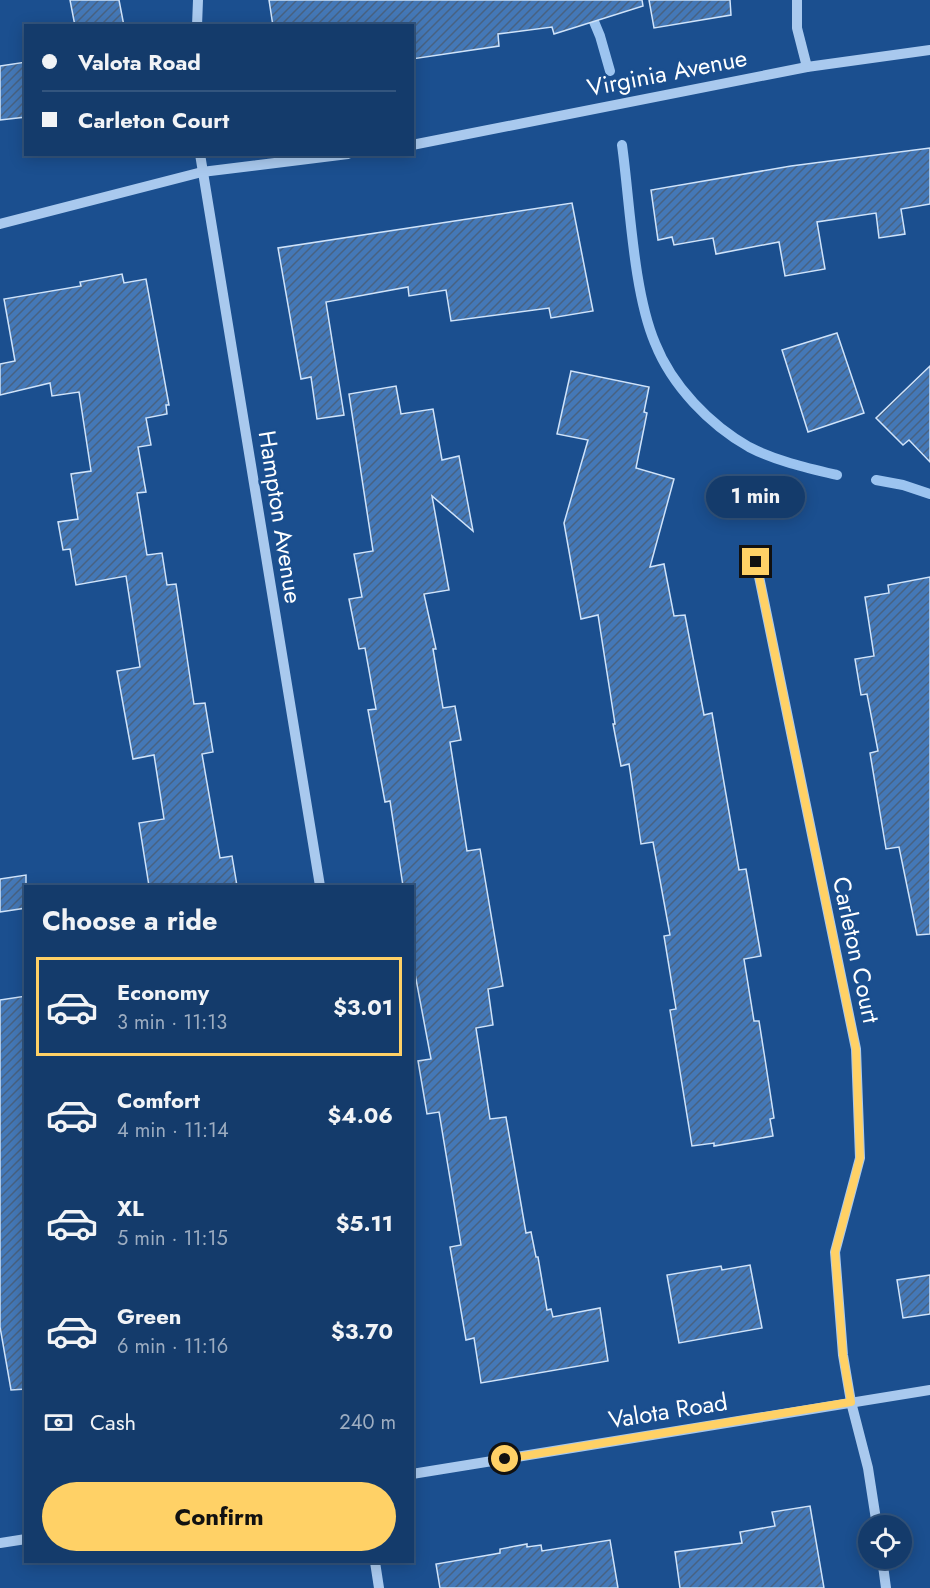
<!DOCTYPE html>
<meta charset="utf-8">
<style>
:root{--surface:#143b6b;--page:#214673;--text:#f1f3f6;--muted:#9dadc1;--line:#33557e;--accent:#ffd166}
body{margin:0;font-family:Jost,sans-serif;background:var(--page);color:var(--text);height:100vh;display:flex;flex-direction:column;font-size:22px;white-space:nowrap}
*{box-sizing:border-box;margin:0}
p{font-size:20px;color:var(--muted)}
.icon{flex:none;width:33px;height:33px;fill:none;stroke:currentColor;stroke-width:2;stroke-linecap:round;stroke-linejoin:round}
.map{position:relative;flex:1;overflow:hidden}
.details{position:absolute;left:24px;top:885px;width:390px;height:678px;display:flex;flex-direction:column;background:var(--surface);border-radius:0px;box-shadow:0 3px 15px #0003,0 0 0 2px var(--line)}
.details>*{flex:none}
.banner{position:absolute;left:24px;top:24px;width:390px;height:132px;border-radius:0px;box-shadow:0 3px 15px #0003,0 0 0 2px var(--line);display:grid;align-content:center;height:132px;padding:0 18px;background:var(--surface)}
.tools{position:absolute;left:858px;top:1515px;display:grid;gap:12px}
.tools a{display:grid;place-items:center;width:54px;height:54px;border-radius:50%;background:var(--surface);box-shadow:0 3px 15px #0003,0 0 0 2px var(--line);font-size:30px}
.end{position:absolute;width:27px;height:27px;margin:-14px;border:8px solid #ffd166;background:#111;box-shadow:0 0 0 3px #111}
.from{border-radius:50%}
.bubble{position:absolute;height:42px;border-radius:21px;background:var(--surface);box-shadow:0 3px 15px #0003,0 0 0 2px var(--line);font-size:20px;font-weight:700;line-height:42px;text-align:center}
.banner b{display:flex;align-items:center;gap:21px;height:57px;font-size:22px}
.banner b+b{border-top:2px solid var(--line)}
.banner i{width:15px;height:15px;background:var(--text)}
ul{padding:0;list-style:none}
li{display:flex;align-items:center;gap:18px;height:99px;margin:0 12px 9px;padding:0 6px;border:3px solid transparent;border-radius:0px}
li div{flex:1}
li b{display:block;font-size:22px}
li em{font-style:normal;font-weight:700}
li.active{border-color:var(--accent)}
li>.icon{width:54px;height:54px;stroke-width:1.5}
h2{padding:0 18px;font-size:27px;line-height:72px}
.pay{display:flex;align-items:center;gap:15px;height:66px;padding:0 18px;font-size:22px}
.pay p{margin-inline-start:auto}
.primary-button{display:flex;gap:12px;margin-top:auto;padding:12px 18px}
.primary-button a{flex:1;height:69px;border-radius:36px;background:var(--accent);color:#111;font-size:24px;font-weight:700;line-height:69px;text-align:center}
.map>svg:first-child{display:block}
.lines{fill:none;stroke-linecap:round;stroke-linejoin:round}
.stream{stroke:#9cc4f0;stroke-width:10}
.building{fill:url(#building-hatch);stroke:#cfe3fa;stroke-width:1.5}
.minor{stroke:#a9c9ee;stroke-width:10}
.route{stroke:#ffd166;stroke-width:8}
.labels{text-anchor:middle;stroke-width:5;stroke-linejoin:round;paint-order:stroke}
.street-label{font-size:24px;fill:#fff;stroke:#1b4f8f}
</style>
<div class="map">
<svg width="930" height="1588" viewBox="0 0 930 1588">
<defs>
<pattern id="building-hatch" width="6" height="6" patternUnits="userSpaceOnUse" patternTransform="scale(1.5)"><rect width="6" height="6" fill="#4478b7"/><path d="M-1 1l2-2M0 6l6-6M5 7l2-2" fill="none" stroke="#486282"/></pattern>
</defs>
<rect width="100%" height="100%" fill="#1b4f8f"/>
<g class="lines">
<g class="stream">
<polyline points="585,0 600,36 610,71"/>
<path d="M622,145C630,202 633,291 655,343C672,386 710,425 749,447C776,461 807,468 837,475"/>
<polyline points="876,480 903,485 930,494"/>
</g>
</g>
<g class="building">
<polygon points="70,0 119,0 124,26 75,26"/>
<polygon points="269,0 642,0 643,6 554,34 552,27 498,34 499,46 412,59 412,26 273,26"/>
<polygon points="649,0 730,0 731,15 654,28"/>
<polygon points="26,62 26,117 0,120 0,66"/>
<polygon points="930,148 930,204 901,209 905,234 879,238 876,213 817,222 825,269 785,276 779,242 716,254 713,238 674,245 672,237 658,240 651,190 791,166"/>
<polygon points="572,203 593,311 551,318 549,308 451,321 446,290 409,296 408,287 326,302 344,415 317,419 311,377 301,379 278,248"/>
<polygon points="122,274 124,283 146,279 169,405 166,405 167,414 146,418 151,445 138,447 146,492 137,493 147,555 162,553 167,585 176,584 194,704 205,703 213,752 202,754 220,858 232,856 237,886 149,886 139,823 164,819 154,755 133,759 117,671 140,667 126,576 76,585 70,549 63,550 58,522 78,519 71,474 91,471 79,392 52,396 50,383 0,395 0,364 15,361 4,299 81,286 80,282"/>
<polygon points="837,333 864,413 808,432 782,350"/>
<polygon points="930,366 930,462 909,440 903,445 876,418"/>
<polygon points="571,371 649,387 644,412 647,413 636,468 674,479 650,567 664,564 674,616 685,615 704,715 712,713 739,870 746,869 761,956 744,959 754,1021 759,1021 765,1059 774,1118 770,1119 773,1136 714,1146 714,1143 692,1146 670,1010 676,1009 664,936 670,935 653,842 641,844 629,764 621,766 613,724 615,724 598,615 581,619 564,523 588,440 557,434"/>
<polygon points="396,386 401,414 433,409 442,460 459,456 473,531 432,496 449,590 424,594 436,649 433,649 443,708 455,706 461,740 450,742 467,851 480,849 503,986 488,989 493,1025 476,1028 490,1119 506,1117 526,1233 531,1232 536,1257 538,1257 547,1310 551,1309 553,1317 600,1308 608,1361 481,1383 474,1338 466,1340 450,1247 461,1245 439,1112 427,1114 418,1061 431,1059 412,958 412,886 403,886 390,801 385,802 368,710 376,709 365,648 359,649 349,599 362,597 354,554 373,551 349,394"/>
<polygon points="930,577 930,934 917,935 899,847 886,849 870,753 878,751 867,694 861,695 855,659 874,656 865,597 889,593 888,585"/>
<polygon points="26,875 26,908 0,912 0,879"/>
<polygon points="26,996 26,1389 11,1390 0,1327 0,1000"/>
<polygon points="750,1265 762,1328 679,1343 667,1275 721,1266 722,1270"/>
<polygon points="930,1275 930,1314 903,1318 897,1280"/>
<polygon points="810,1506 824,1588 680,1588 675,1552 742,1543 740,1532 775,1526 772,1512"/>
<polygon points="610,1540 618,1588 440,1588 436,1564 489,1555 500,1553 500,1549 527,1544 527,1547 541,1545 542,1551"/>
</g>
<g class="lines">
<g class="minor">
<polyline points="797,0 797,28 807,67"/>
<polyline points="197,26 198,0"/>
<polyline points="412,145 807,67 930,50"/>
<polyline points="200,154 320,886"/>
<polyline points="0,224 202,172 348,154"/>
<polyline points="756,562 856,1049 860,1158 835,1252 843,1355 851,1402 868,1468 877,1526"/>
<polyline points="412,1474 930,1390"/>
<polyline points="0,1543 26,1539"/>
<polyline points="882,1558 886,1588"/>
<polyline points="375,1562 379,1588"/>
</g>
</g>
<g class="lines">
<polyline class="route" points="505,1459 851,1402 843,1355 835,1252 860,1158 856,1049 756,562"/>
</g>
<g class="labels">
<g class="street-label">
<text transform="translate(667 73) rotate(-11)" y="8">Virginia Avenue</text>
<text transform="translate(280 517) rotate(81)" y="8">Hampton Avenue</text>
<text transform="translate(856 950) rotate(78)" y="8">Carleton Court</text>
<text transform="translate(668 1411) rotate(-9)" y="8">Valota Road</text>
</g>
</g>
</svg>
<div class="tools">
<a><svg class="icon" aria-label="locate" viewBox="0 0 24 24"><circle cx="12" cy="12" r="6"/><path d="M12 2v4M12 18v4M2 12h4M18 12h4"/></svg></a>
</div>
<i class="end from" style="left:505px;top:1459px"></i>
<i class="end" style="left:756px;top:562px"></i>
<div class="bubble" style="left:706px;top:476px;width:99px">1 min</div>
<div class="banner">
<b><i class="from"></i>Valota Road</b>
<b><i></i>Carleton Court</b>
</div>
<section class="details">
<h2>Choose a ride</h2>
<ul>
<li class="active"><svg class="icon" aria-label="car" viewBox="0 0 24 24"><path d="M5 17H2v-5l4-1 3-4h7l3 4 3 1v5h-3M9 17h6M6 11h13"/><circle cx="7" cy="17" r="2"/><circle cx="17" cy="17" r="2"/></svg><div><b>Economy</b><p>3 min · 11:13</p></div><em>$3.01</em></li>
<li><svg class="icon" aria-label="car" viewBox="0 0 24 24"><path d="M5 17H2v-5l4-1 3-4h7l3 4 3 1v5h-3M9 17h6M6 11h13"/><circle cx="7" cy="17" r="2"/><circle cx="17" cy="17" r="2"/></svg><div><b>Comfort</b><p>4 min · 11:14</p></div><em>$4.06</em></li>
<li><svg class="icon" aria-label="car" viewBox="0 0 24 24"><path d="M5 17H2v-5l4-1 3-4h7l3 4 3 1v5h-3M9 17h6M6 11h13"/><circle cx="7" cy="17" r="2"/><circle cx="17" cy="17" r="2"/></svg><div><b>XL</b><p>5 min · 11:15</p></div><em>$5.11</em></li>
<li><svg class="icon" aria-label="car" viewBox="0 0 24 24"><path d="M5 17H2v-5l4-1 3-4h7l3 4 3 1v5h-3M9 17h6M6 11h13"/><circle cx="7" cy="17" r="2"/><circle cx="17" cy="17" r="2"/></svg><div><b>Green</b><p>6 min · 11:16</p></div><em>$3.70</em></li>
</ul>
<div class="pay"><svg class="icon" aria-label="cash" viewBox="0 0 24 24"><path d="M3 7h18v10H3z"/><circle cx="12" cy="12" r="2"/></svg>Cash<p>240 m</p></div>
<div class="primary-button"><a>Confirm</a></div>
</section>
</div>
